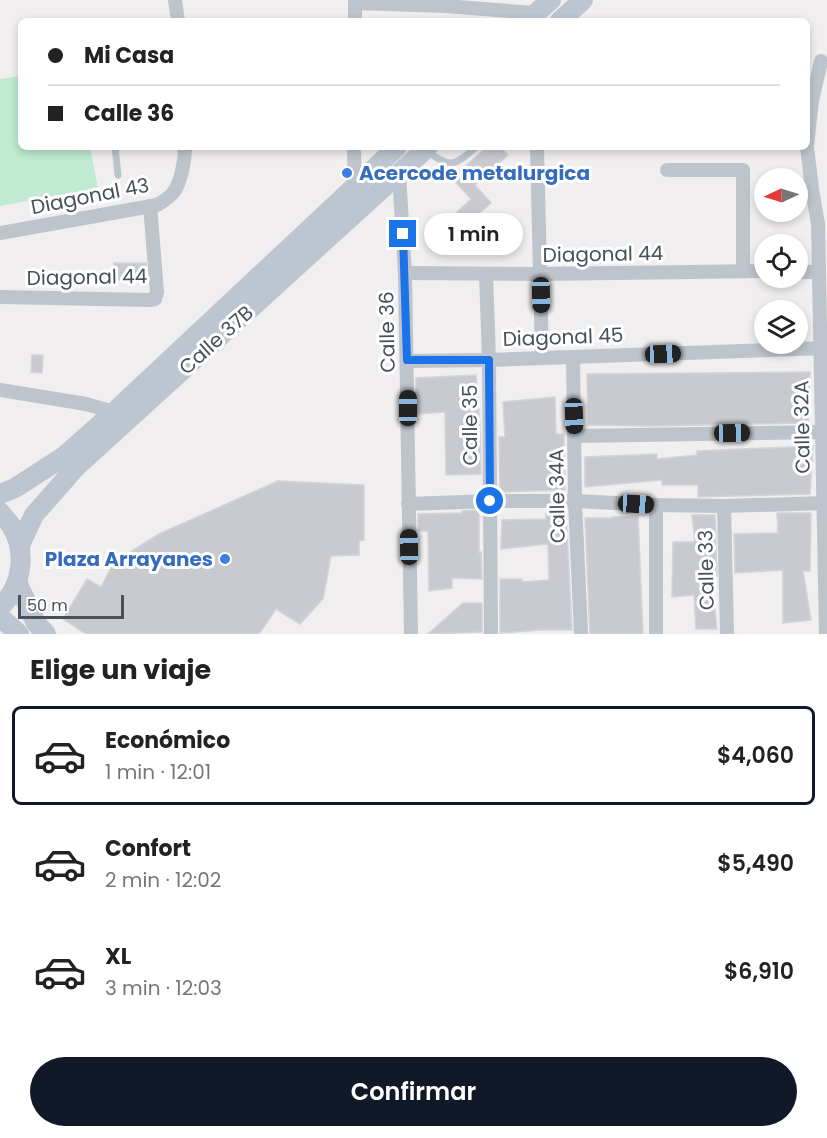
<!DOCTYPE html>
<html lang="es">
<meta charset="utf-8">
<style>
:root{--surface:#fff;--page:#f2f2f2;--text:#222;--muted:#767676;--line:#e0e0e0;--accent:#111827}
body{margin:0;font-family:Poppins,sans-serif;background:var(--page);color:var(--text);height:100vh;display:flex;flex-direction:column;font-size:22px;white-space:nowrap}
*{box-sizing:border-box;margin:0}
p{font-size:20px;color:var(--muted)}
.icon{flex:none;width:33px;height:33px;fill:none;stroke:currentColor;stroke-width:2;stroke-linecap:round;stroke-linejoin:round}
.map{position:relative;height:634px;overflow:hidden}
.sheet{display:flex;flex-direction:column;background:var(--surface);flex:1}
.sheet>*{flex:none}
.guide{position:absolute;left:18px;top:18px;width:792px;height:132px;border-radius:9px;box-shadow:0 3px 9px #0003;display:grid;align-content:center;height:132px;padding:0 30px;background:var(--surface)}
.needle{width:39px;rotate:266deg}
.tools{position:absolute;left:754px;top:168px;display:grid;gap:12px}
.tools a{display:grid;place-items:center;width:54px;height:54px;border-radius:50%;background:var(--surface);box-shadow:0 3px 9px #0003;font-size:30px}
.scale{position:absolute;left:18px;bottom:15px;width:106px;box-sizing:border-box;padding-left:6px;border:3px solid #485059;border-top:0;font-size:16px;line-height:21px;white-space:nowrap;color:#485059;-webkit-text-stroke:4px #fff;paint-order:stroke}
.end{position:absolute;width:27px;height:27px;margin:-14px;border:8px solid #1a73e8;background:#fff;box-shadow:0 0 0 3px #fff}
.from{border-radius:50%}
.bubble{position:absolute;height:42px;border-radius:21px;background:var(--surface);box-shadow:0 3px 9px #0003;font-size:20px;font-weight:600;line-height:42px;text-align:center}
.car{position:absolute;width:18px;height:36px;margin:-18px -9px;border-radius:8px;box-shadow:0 0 4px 2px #0007;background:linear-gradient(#222 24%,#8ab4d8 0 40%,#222 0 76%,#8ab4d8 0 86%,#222 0)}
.guide b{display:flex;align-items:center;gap:21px;height:57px;font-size:22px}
.guide b+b{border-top:2px solid var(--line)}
.guide i{width:15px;height:15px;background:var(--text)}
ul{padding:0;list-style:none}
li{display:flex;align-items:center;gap:18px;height:99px;margin:0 12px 9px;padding:0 18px;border:3px solid transparent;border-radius:9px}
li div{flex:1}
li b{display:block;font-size:22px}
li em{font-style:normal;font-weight:600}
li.current{border-color:var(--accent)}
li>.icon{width:54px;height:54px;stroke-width:1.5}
h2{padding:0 30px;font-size:27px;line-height:72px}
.cta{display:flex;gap:12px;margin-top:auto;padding:12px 30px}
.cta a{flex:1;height:69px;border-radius:36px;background:var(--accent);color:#fff;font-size:24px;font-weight:600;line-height:69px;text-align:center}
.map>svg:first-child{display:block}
.green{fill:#c0ead2}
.building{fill:#c9cad0;stroke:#d2d4d9;stroke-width:1.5}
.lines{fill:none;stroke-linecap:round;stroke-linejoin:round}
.lane{stroke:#bec4cb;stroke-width:7}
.street{stroke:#bec4cb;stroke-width:14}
.secondary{stroke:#bdc5d0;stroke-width:20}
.route{stroke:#1a73e8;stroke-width:8}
.shop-dot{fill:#3f7fe0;stroke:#fff;stroke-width:2}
.labels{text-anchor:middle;stroke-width:6;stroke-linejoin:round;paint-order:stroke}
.shop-label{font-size:20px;font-weight:bold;fill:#366cbe;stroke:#fff;text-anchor:start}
.street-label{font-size:20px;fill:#485059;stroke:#fff}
</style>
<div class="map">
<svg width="827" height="634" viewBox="0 0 827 634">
<rect width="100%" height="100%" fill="#f0eeee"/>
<polygon class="green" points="21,76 21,147 90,147 98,188 0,206 0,79"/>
<g class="building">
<polygon points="487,147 501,147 508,155 475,185 491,203 464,227 454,215 471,199 452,178"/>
<polygon points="114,263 146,263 147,280 114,280"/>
<polygon points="32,355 43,355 42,373 31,372"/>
<polygon points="810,372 808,423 649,426 588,425 587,374"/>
<polygon points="476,375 480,427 481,474 446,475 445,412 416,414 416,378"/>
<polygon points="555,397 556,434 564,434 565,490 500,492 499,437 505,437 503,402"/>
<polygon points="813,446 810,494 698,497 698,485 662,485 662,480 585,487 585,457 657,454 657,459 697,455 697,451"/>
<polygon points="278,481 364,485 364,540 359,541 359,555 331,556 323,599 300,624 276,609 259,634 86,634 63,619 87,579 101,587 114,562 159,534"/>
<polygon points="479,510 479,553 481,552 482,579 452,578 452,588 429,591 428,531 418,531 418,514 462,513 462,511"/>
<polygon points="566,511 572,630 539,630 500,633 500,579 522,579 522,582 549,580 548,544 501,549 502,520 546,519 546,513"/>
<polygon points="777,513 810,513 810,514 811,514 810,571 803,571 811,620 783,623 783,570 735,573 734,534 778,533"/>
<polygon points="692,515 715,515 717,576 711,576 717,629 696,629 694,595 672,597 673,542 695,542"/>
<polygon points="638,516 643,634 590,634 585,518 612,518 612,517"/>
<polygon points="463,603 482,603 482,632 428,634"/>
</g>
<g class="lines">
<g class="lane">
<polyline points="115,147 118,175"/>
<path d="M427,151C451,169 454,166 476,147"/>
</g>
<g class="street">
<polyline points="175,0 178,21"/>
<polyline points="355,3 445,6 535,13"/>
<polyline points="355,21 355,0"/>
<polyline points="807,145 812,101 821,61"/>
<polyline points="354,147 355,187"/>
<polyline points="537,147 542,357"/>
<polyline points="807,147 812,189 818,224 826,634"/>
<polyline points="667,170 743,170 743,270"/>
<polyline points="399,174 405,273 411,634"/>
<path d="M0,233L157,205C162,202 169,198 173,193C181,183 185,160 185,147"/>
<polyline points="798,272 819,272"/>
<polyline points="405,273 540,274 765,271"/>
<polyline points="486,274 489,360 491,634"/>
<polyline points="0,297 149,300 155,299 157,292 150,206"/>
<polyline points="573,357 575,501 581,634"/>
<polyline points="407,361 489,360 827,348"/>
<polyline points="0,390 86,404 114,412"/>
<polyline points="575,436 822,432"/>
<polyline points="408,504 490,501 575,501 656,505 724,506 827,503"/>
<polyline points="724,506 727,634"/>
<polyline points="656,634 656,505"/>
</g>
<g class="secondary">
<polyline points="527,21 551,0"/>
<polyline points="560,21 583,0"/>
<polyline points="0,494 15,488 63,457 114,412 397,147"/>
<path d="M0,512C4,517 9,522 12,527C27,553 22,587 0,607"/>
<polyline points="20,545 34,515 77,466 428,147"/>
<polyline points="17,582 36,623 46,634"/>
<polyline points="0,617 19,634"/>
</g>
</g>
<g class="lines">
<polyline class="route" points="403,234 407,360 489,360 490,501"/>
</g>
<g class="shop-dot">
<circle cx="347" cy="173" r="6"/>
<circle cx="225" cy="559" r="6"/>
</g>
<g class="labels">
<g class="shop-label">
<text x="359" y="180">Acercode metalurgica</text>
<text x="213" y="566" text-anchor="end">Plaza Arrayanes</text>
</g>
<g class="street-label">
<text transform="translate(90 196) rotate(-11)" y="7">Diagonal 43</text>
<text transform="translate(603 254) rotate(-1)" y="7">Diagonal 44</text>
<text transform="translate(87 277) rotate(-1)" y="7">Diagonal 44</text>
<text transform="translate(387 332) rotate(-91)" y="7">Calle 36</text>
<text transform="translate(563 337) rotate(-2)" y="7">Diagonal 45</text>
<text transform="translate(216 340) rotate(-42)" y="7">Calle 37B</text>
<text transform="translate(470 425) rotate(-90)" y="7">Calle 35</text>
<text transform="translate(802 427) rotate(-91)" y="7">Calle 32A</text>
<text transform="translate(557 496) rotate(-91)" y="7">Calle 34A</text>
<text transform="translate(706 570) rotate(-91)" y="7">Calle 33</text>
</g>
</g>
</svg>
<div class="tools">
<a><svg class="needle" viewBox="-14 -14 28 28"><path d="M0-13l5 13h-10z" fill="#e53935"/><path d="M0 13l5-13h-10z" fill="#767676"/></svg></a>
<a><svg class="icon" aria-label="locate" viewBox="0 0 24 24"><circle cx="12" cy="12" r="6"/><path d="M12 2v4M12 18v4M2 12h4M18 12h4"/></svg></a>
<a><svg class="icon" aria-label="layers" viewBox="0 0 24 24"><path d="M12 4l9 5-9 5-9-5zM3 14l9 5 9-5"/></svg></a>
</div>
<div class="scale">50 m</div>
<i class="end from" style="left:490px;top:501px"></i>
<i class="end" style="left:403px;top:234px"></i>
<div class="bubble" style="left:424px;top:213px;width:99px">1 min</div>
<i class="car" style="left:541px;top:295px;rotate:179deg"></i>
<i class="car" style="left:663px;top:354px;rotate:88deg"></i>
<i class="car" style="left:408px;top:408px;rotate:0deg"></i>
<i class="car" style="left:574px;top:416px;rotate:178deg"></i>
<i class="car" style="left:732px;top:433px;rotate:89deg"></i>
<i class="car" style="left:636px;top:504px;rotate:93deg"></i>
<i class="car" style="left:409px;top:547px;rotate:359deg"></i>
<div class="guide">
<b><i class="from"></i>Mi Casa</b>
<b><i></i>Calle 36</b>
</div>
</div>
<section class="sheet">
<h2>Elige un viaje</h2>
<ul>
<li class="current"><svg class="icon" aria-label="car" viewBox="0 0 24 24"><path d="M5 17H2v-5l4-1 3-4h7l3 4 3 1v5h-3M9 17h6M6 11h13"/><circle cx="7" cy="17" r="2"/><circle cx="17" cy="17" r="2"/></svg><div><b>Económico</b><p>1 min · 12:01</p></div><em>$4,060</em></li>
<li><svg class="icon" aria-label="car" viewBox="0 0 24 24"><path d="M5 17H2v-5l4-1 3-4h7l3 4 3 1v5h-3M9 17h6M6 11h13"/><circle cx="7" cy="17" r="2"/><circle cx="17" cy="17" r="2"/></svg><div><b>Confort</b><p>2 min · 12:02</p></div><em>$5,490</em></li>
<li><svg class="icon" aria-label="car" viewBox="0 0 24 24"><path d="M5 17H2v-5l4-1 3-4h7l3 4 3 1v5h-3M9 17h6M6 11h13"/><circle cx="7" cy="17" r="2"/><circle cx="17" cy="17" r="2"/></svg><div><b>XL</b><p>3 min · 12:03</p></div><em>$6,910</em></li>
</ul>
<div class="cta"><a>Confirmar</a></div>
</section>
